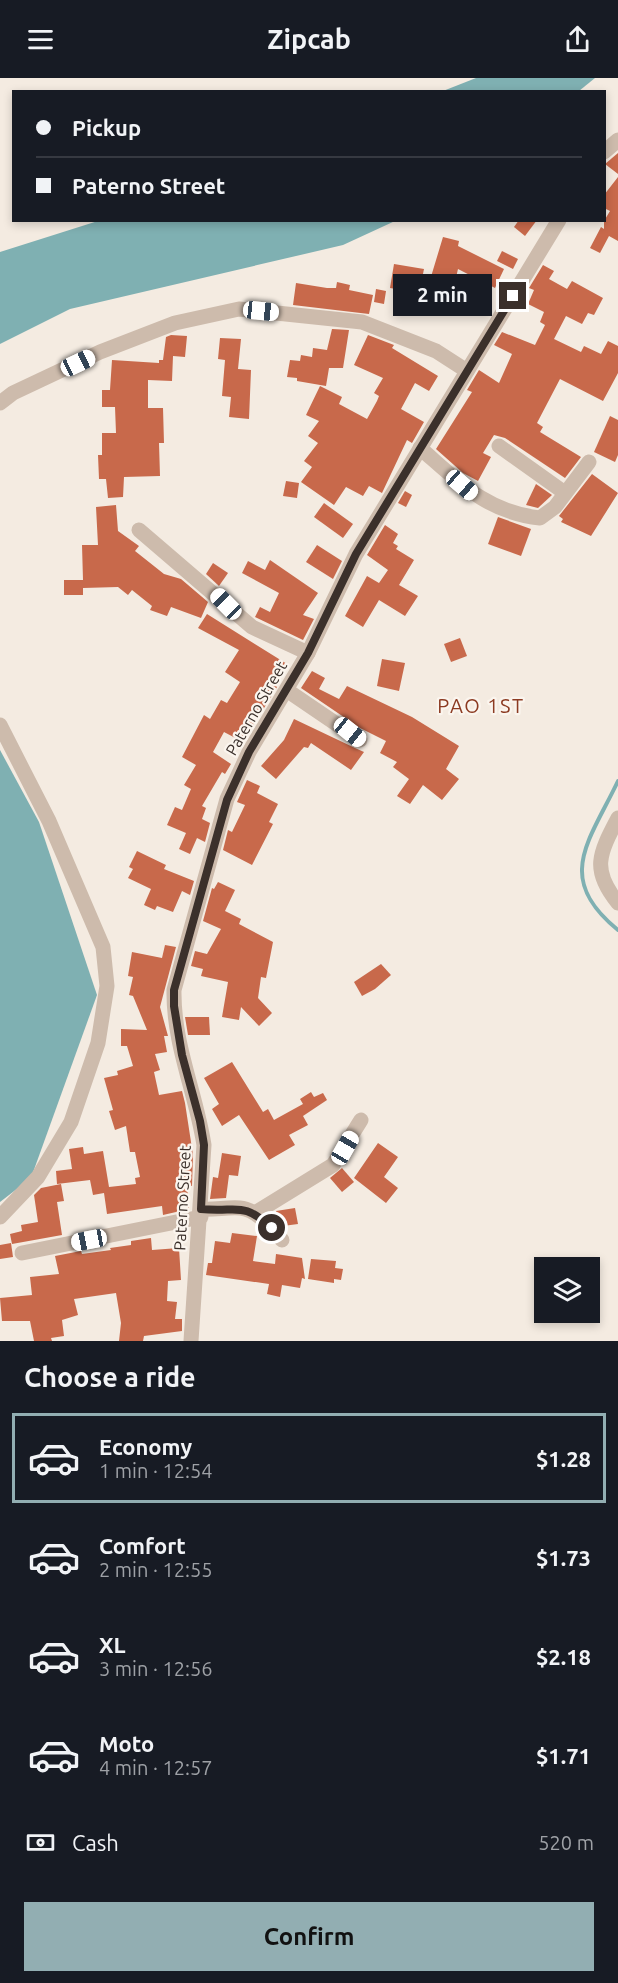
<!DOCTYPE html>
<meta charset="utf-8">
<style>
:root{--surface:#171b24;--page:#242831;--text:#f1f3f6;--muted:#9ea1a6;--line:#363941;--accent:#92aeb2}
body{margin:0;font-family:Ubuntu,sans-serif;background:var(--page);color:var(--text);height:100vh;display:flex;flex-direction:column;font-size:22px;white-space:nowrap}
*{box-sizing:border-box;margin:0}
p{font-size:20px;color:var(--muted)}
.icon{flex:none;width:33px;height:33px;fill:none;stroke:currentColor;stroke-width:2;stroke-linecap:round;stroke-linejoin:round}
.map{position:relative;height:1263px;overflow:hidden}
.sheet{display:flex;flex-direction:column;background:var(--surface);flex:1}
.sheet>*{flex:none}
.top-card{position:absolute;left:12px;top:12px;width:594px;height:132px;border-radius:0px;box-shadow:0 3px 9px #0003;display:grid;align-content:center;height:132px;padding:0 24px;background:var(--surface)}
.buttons{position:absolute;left:534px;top:1179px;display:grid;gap:12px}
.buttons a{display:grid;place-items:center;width:66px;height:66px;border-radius:0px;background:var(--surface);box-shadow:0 3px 9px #0003;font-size:30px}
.end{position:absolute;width:27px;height:27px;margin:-14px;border:8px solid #3b302b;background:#fff;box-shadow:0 0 0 3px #fff}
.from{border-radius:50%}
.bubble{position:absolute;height:42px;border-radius:0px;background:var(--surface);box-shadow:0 3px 9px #0003;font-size:20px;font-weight:700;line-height:42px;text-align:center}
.car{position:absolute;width:18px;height:36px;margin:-18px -9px;border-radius:8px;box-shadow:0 0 4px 2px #0007;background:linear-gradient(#fff 24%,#345 0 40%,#fff 0 76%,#345 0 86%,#fff 0)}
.top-card b{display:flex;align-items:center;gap:21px;height:57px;font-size:22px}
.top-card b+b{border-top:2px solid var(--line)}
.top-card i{width:15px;height:15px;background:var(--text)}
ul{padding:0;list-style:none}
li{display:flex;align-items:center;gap:18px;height:90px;margin:0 12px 9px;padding:0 12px;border:3px solid transparent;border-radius:0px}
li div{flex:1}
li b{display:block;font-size:22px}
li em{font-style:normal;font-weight:700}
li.selected{border-color:var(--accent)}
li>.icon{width:54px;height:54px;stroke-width:1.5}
h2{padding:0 24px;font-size:27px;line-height:72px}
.pay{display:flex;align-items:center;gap:15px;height:66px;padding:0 24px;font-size:22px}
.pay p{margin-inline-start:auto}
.button{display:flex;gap:12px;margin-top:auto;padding:12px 24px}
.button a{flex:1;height:69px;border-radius:0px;background:var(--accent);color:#111;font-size:24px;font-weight:700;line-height:69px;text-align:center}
header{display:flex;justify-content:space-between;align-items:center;height:78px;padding:0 24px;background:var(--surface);font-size:27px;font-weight:700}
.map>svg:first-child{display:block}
.water{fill:#7fb0b2}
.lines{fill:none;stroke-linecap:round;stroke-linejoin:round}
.stream{stroke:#7fb0b2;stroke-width:4}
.building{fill:#c8694b}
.minor{stroke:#cdbbac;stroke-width:15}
.tertiary{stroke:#cdbbac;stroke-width:15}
.route{stroke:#3b302b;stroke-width:8}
.labels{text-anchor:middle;stroke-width:4.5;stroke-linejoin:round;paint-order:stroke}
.street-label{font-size:16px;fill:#3b302b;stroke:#fbf5ee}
.quarter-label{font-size:20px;letter-spacing:1.5px;fill:#8c3b22;stroke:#fbf5ee}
</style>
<header><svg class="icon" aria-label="menu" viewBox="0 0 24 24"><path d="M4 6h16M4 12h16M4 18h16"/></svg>Zipcab<svg class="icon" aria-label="share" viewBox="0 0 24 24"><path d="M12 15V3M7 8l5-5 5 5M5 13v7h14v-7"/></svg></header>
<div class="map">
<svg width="618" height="1263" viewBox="0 0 618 1263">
<rect width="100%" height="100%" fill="#f4ebe1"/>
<g class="water">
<polygon points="476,0 595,0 579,13 443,13"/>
<polygon points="101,142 395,142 395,143 343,167 70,231 0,266 0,174"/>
<polygon points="0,672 39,744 97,917 31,1100 0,1124"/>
</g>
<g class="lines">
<path class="stream" d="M618,703C589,764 554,800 618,852"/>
</g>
<g class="building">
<polygon points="618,75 618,96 605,86"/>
<polygon points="618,99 618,163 609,158 600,175 590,170 601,149 604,151 604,143 610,133 604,130 604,117"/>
<polygon points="519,142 537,142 525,158 514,149"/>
<polygon points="443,159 459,163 458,168 504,191 495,210 458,191 454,208 430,202"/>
<polygon points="502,173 518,181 513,191 497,183"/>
<polygon points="394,186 424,191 419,215 390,210"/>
<polygon points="543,187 554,193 549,201 567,211 572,203 603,220 594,237 588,235 582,246 566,238 554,261 581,274 584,268 601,276 608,263 618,268 618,295 603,323 560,301 537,345 543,349 540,354 581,379 565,400 505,360 494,357 483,375 491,379 478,403 463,395 436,371 472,314 467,312 479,292 499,305 512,276 494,267 502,254 535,267 545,247 540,244 544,234 528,226 534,212 529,210"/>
<polygon points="337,204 350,207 349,212 373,217 369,236 293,227 296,205 327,210 336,210"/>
<polygon points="376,211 386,213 384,226 374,224"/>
<polygon points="451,215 476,222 472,235 447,228"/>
<polygon points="332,251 349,252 343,290 329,290 326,308 297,303 297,300 287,299 290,282 300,283 301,277 312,279 313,270 327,272"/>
<polygon points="171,257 187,258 185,279 173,278 172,303 148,302 148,330 163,330 164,365 159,365 160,398 124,399 123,419 108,420 106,401 99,401 98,377 102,377 102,355 116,355 115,329 102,329 102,312 110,312 112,282 159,285 159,282 163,282 166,259"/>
<polygon points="368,257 394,267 392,270 438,298 429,313 415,305 401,331 424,344 412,365 407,362 382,415 369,408 363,418 346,409 334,427 301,404 312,389 304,383 318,365 308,358 319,343 306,337 320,308 342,319 339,326 367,341 377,323 379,318 374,315 383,300 354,287"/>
<polygon points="220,260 241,261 238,291 251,292 249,341 229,339 231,319 222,318 225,282 218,281"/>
<polygon points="610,338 618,342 618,377 615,384 594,374"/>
<polygon points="592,396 618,415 591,458 561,444 563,441 559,438"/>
<polygon points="286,403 299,405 297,420 283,418"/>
<polygon points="536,406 552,417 538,430 526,427"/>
<polygon points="405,413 412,417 406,429 398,425"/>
<polygon points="324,425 353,446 343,460 314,439"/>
<polygon points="116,427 118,453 139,468 135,473 164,496 181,501 208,524 201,540 171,529 167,538 150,532 152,528 132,512 128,517 118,509 83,510 83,517 64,517 64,502 83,502 82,467 98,467 96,429"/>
<polygon points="498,439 531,451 521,478 488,466"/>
<polygon points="385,447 398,456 393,465 398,468 396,471 414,482 399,507 418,518 405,538 379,522 363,549 345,538 367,498 379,505 388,492 367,477"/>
<polygon points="317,467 342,483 333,501 306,484"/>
<polygon points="270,482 318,515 303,537 314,541 303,562 255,539 260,529 270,534 279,515 242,495 248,483 265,492"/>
<polygon points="213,485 228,495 219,508 206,496"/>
<polygon points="207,536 287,586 274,607 277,609 243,664 224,654 213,674 231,686 225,696 222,694 202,728 206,730 202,741 210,745 205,764 197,760 190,776 179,771 186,755 167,747 175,729 182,732 191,711 184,707 196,687 182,679 204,637 210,641 221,622 227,625 240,604 225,594 239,572 198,550"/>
<polygon points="460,560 467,578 451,584 444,566"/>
<polygon points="382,581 405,585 399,613 377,608"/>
<polygon points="312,593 325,600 319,611 339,621 347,608 412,639 459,668 446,691 459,701 442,722 423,707 410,726 397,718 409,701 393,689 397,684 380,675 386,663 360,650 301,610"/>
<polygon points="294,641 355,670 364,674 351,692 311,665 308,670 304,669 276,701 261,688 284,662"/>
<polygon points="247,702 260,708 257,715 278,726 269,744 273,746 252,787 223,772 228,752 232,754 245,727 237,724"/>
<polygon points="137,773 166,787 164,791 194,803 190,817 182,813 173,834 157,828 155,832 144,827 151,811 128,800 133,791 129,789"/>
<polygon points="218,804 235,812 225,833 241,841 239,846 273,864 266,900 261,899 258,920 272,935 259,948 241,929 239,942 222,939 228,904 201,898 203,891 191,888 195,873 207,876 221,851 203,843 212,810 214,811"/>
<polygon points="165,867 176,869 160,929 168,958 164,958 167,974 155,976 160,992 154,994 159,1017 182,1013 185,1025 193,1077 192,1108 187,1108 189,1131 163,1137 162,1128 107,1136 104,1115 93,1117 90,1102 57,1106 56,1093 72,1091 69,1071 83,1069 84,1076 103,1073 109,1109 136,1106 135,1100 140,1099 135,1074 130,1074 126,1048 115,1052 109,1033 113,1032 104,1000 118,997 117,993 133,988 127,968 121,968 121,951 147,952 133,918 129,917 133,899 128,898 132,874 162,880"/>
<polygon points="381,886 391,897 375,911 362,918 354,904"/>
<polygon points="185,939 209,939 210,957 188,957"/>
<polygon points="232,984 263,1034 268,1031 274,1042 303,1026 300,1021 311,1014 314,1019 323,1015 327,1022 303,1038 308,1047 289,1057 295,1067 269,1082 239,1037 222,1048 212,1031 219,1026 204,1000"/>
<polygon points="378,1065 398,1079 384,1099 398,1110 386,1125 354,1100"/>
<polygon points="222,1075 241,1078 238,1098 229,1097 226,1120 210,1121 213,1099 218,1100"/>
<polygon points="342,1090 354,1104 342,1114 330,1100"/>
<polygon points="61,1106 64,1123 57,1124 62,1157 12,1166 10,1156 22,1153 21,1147 38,1144 34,1117 41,1110"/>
<polygon points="295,1130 298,1146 283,1148 278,1142 276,1133"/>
<polygon points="232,1155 257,1158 253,1183 275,1186 276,1176 302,1180 305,1201 302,1200 300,1210 282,1207 280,1219 267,1216 269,1206 206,1197 208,1185 212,1185 215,1163 230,1165"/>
<polygon points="151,1160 152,1172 179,1170 181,1202 168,1203 167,1223 177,1224 175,1241 182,1241 182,1253 144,1258 143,1263 119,1263 121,1245 116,1215 74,1221 78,1237 62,1242 64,1258 51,1260 52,1263 34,1263 30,1243 2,1243 0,1220 32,1217 30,1199 59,1196 55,1178 81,1173 82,1176 111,1172 110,1170 131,1167 131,1163"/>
<polygon points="11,1165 13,1179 0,1181 0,1167"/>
<polygon points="311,1181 336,1183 335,1190 343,1191 341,1202 334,1201 334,1205 308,1201"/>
</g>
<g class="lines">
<g class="minor">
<polyline points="0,325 13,315 100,274 175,245 239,231 362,244 436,273 467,293"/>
<polyline points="499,368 565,415"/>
<path d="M420,370C459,404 486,434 540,440L555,429L589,384"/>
<polyline points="139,452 252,549 308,575"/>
<polyline points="288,613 360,662"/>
<polyline points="0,647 49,743 103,869 107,908 98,965 71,1044 38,1099 0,1139"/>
<path d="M618,740C599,776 591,792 618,825"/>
<path d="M201,1131C215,1132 227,1129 240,1130C257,1131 272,1151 282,1162"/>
<polyline points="255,1135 333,1087 361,1042"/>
<polyline points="22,1175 201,1139"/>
</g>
<g class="tertiary">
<polyline points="604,74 618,62"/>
<path d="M191,1263L204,1067C196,1015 173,966 174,912L227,721L249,674L308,575L356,476L559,142"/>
</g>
</g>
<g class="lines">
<path class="route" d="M272,1150C241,1122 238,1135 201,1131L204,1067L200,1043L182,977L174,928V912L227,722L249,674L308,575L356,476L513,218"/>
</g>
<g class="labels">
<g class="street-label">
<text transform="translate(256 630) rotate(-60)" y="6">Paterno Street</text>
<text transform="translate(182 1120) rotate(-87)" y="6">Paterno Street</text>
</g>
<g class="quarter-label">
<text x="481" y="635">PAO 1ST</text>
</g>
</g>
</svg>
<div class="buttons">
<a><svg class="icon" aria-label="layers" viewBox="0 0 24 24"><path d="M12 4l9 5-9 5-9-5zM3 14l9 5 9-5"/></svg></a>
</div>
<i class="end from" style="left:272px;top:1150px"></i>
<i class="end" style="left:513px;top:218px"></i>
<div class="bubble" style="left:393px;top:196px;width:99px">2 min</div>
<i class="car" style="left:261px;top:233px;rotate:96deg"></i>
<i class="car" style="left:78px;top:285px;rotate:65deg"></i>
<i class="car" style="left:462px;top:407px;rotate:131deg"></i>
<i class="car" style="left:226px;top:526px;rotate:315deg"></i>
<i class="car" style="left:350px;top:654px;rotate:129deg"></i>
<i class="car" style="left:345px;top:1070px;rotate:30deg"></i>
<i class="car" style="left:89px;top:1162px;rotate:259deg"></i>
<div class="top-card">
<b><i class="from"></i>Pickup</b>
<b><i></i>Paterno Street</b>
</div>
</div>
<section class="sheet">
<h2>Choose a ride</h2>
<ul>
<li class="selected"><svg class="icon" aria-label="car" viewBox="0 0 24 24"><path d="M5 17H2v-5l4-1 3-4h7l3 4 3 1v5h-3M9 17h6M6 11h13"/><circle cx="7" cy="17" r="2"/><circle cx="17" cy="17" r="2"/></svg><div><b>Economy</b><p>1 min · 12:54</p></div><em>$1.28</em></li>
<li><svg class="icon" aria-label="car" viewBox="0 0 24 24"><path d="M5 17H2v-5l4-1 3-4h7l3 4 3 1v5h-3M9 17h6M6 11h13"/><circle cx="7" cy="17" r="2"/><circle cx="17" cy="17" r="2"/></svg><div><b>Comfort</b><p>2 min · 12:55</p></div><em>$1.73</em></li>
<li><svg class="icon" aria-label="car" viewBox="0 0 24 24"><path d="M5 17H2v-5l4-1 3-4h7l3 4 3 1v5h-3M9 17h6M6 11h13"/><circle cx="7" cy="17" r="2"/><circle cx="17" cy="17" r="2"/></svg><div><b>XL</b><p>3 min · 12:56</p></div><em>$2.18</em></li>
<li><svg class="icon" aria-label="car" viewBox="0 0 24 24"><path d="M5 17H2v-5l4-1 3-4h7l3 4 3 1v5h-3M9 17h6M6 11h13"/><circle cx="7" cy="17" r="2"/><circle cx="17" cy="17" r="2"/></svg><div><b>Moto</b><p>4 min · 12:57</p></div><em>$1.71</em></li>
</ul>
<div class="pay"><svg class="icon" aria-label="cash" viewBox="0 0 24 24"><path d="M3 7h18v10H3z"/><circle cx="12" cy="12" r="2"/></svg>Cash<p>520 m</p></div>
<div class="button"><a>Confirm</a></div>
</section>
